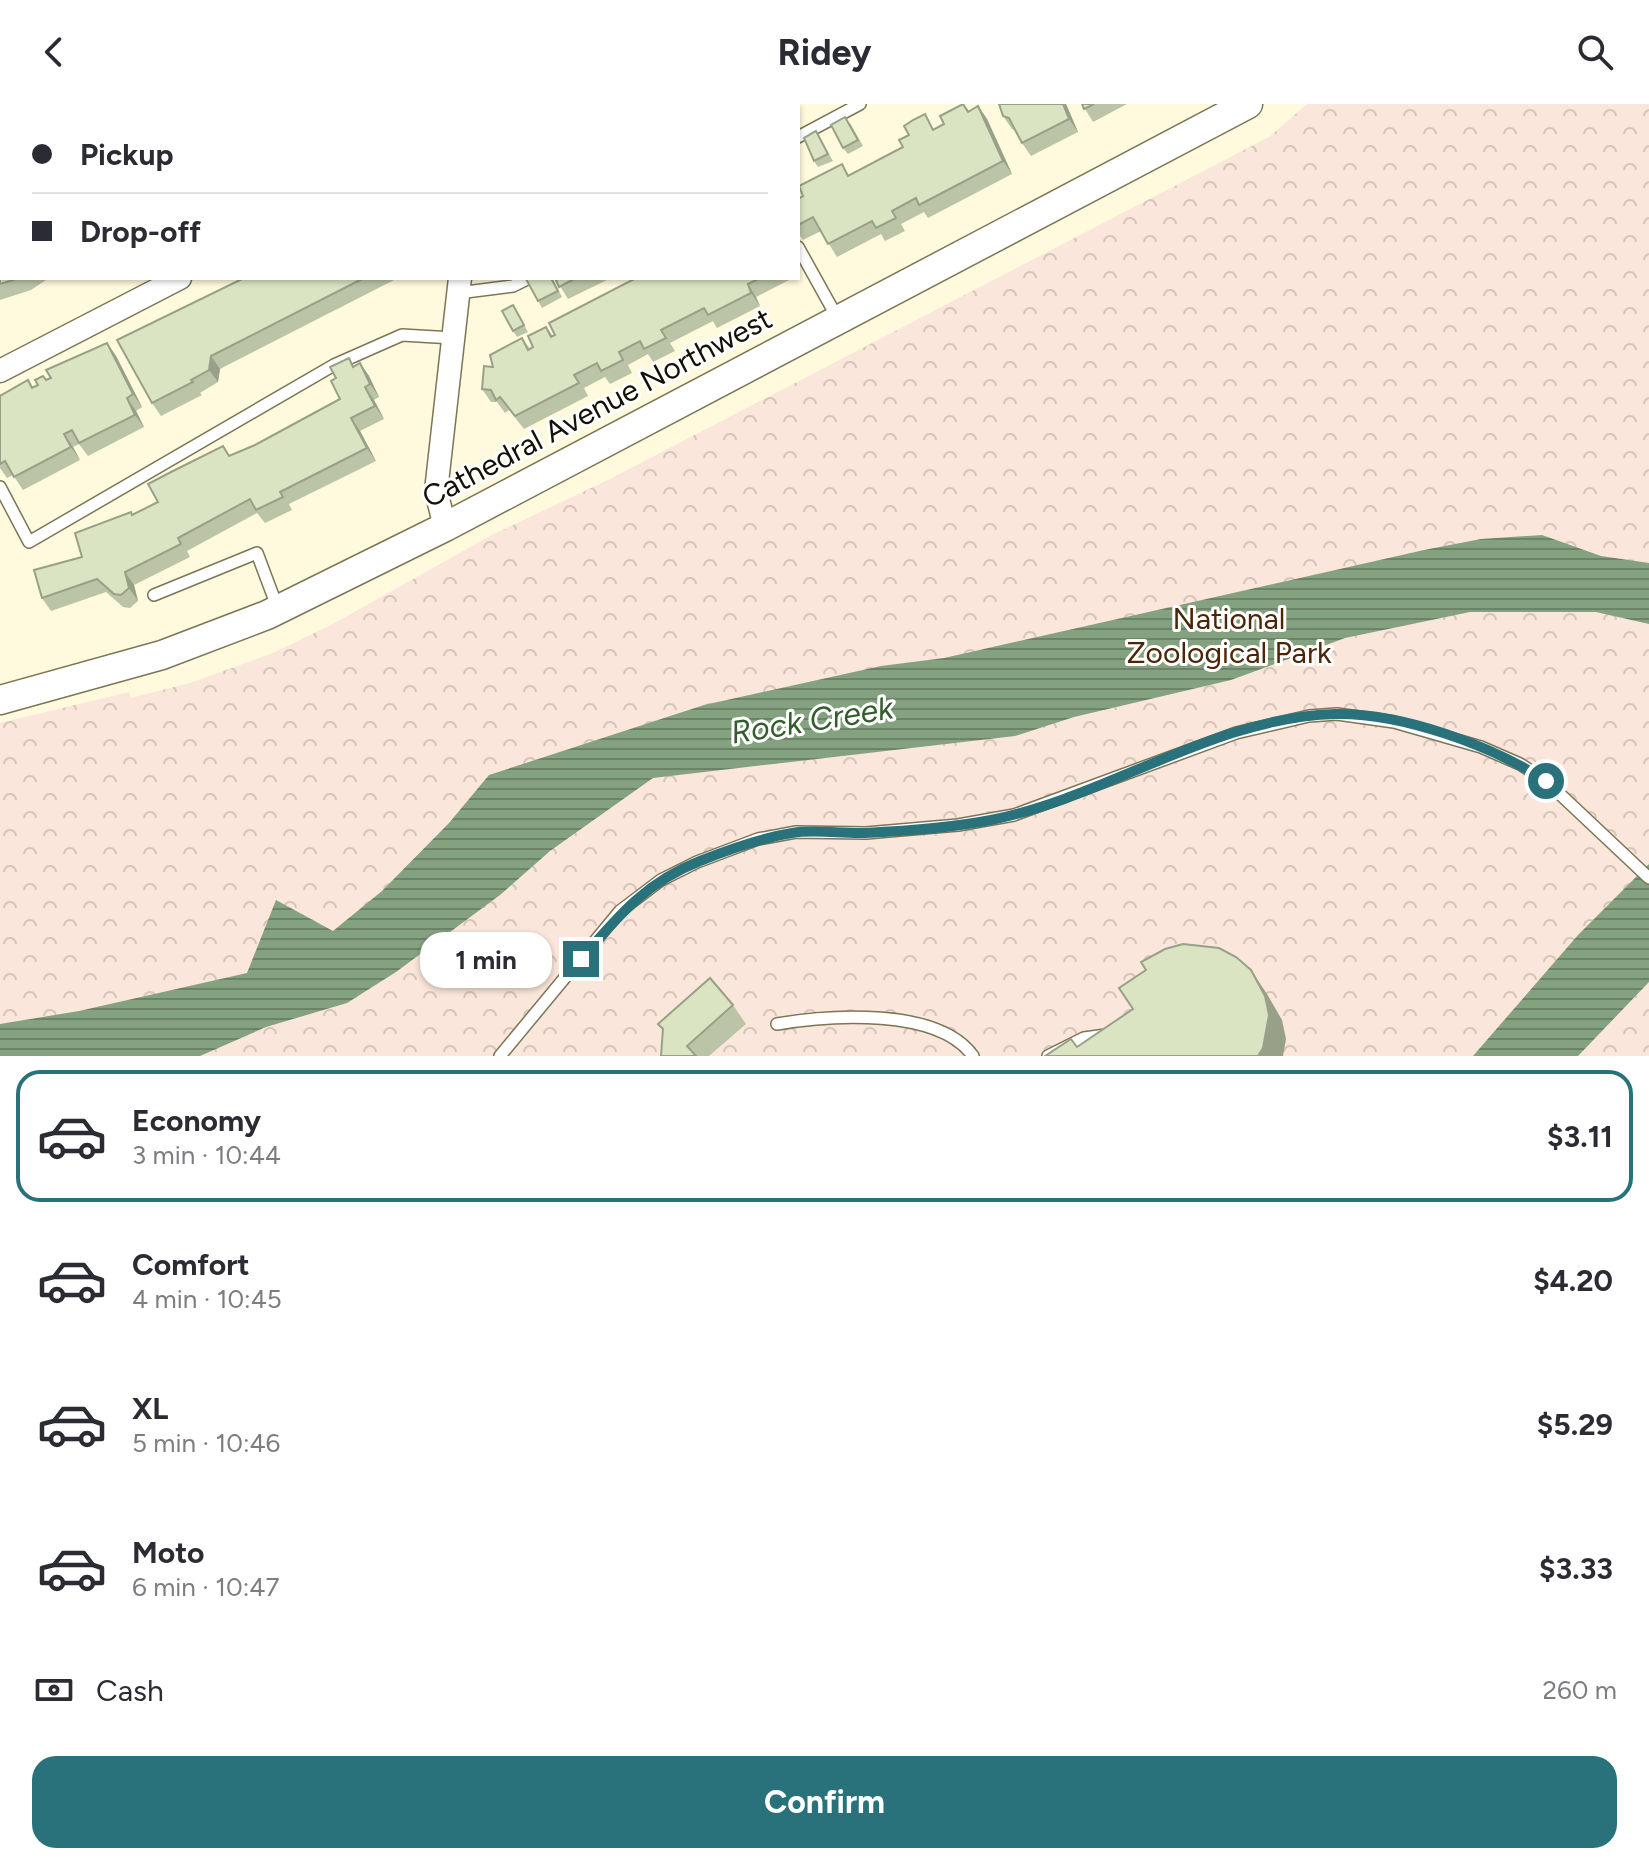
<!DOCTYPE html>
<meta charset="utf-8">
<style>
:root{--surface:#fff;--page:#f2f2f3;--text:#2b2b33;--muted:#7c7c81;--line:#e1e1e2;--accent:#29727b}
body{margin:0;font-family:Figtree,sans-serif;background:var(--page);color:var(--text);height:100vh;display:flex;flex-direction:column;font-size:30px;white-space:nowrap}
*{box-sizing:border-box;margin:0}
p{font-size:26px;color:var(--muted)}
.icon{flex:none;width:44px;height:44px;fill:none;stroke:currentColor;stroke-width:2;stroke-linecap:round;stroke-linejoin:round}
.map{position:relative;height:952px;overflow:hidden}
.sheet{display:flex;flex-direction:column;background:var(--surface);flex:1}
.sheet>*{flex:none}
.banner{position:absolute;left:0px;top:0px;width:800px;height:176px;box-shadow:0 2px 6px #0004;display:grid;align-content:center;height:176px;padding:0 32px;background:var(--surface)}
.end{position:absolute;width:36px;height:36px;margin:-18px;border:10px solid #29727b;background:#fff;box-shadow:0 0 0 4px #fff}
.from{border-radius:50%}
.bubble{position:absolute;height:56px;border-radius:24px;background:var(--surface);box-shadow:0 2px 6px #0004;font-size:26px;font-weight:700;line-height:56px;text-align:center}
.banner b{display:flex;align-items:center;gap:28px;height:76px;font-size:30px}
.banner b+b{border-top:2px solid var(--line)}
.banner i{width:20px;height:20px;background:var(--text)}
ul{padding:14px 0 0;list-style:none}
li{display:flex;align-items:center;gap:24px;height:132px;margin:0 16px 12px;padding:0 16px;border:4px solid transparent;border-radius:24px}
li div{flex:1}
li b{display:block;font-size:30px}
li em{font-style:normal;font-weight:700}
li.on{border-color:var(--accent)}
li>.icon{width:72px;height:72px;stroke-width:1.5}
.pay{display:flex;align-items:center;gap:20px;height:88px;padding:0 32px;font-size:30px}
.pay p{margin-inline-start:auto}
.primary-button{display:flex;gap:16px;margin-top:auto;padding:16px 32px}
.primary-button a{flex:1;height:92px;border-radius:24px;background:var(--accent);color:#fff;font-size:32px;font-weight:700;line-height:92px;text-align:center}
header{display:flex;justify-content:space-between;align-items:center;height:104px;padding:0 32px;background:var(--surface);font-size:36px;font-weight:700}
.map>svg:first-child{display:block}
.forest{fill:url(#forest-crowns)}
.water{fill:url(#water-rules)}
.lines{fill:none;stroke-linecap:round;stroke-linejoin:round}
.service-casing{stroke:#7c7656;stroke-width:14}
.minor-casing{stroke:#7c7656;stroke-width:25}
.tertiary-casing{stroke:#7c7656;stroke-width:31}
.service{stroke:#fff;stroke-width:11}
.minor{stroke:#fff;stroke-width:22}
.tertiary{stroke:#fff;stroke-width:28}
.wall{fill:#bcc4a7}
.shaded-wall{fill:#99a088}
.building{fill:#dbe4c2;stroke:#99a088;stroke-width:2}
.route{stroke:#29727b;stroke-width:10}
.labels{text-anchor:middle;stroke-width:6;stroke-linejoin:round;paint-order:stroke}
.street-label{font-size:30px;fill:#131105;stroke:#fff}
.park-label{font-size:30px;fill:#4b2507;stroke:#fff}
.water-label{font-size:32px;font-style:italic;fill:#345d2e;stroke:#fff}
</style>
<header><svg class="icon" aria-label="back" viewBox="0 0 24 24"><path d="M15 5l-7 7 7 7"/></svg>Ridey<svg class="icon" aria-label="search" viewBox="0 0 24 24"><circle cx="10" cy="10" r="6"/><path d="M15 15l6 6"/></svg></header>
<div class="map">
<svg width="1649" height="952" viewBox="0 0 1649 952">
<defs>
<pattern id="forest-crowns" width="20" height="18" patternUnits="userSpaceOnUse" patternTransform="scale(2)"><rect width="20" height="18" fill="#fae6da"/><path d="M2 6a3 3 0 1 1 6 0M12 15a3 3 0 1 1 6 0" fill="none" stroke="#d5c4ba"/></pattern>
<pattern id="water-rules" width="6" height="5" patternUnits="userSpaceOnUse" patternTransform="scale(2)"><rect width="6" height="5" fill="#85a280"/><path d="M0 2.5h6" fill="none" stroke="#6c8367"/></pattern>
</defs>
<rect width="100%" height="100%" fill="#fff9dd"/>
<polygon class="forest" points="1307,0 1649,0 1649,952 0,952 0,619 129,588 131,594 190,579 273,549 333,520 490,432 612,374 1269,33"/>
<g class="water">
<polygon points="1542,431 1601,452 1649,459 1649,520 1596,508 1470,508 1345,534 1231,576 1074,613 1015,632 653,674 550,747 500,791 396,868 347,899 266,923 200,952 0,952 0,920 79,907 247,869 276,796 333,827 382,787 449,719 489,671 704,601 881,562 944,554 1424,446 1481,435"/>
<polygon points="1649,760 1649,878 1578,952 1473,952 1578,831"/>
</g>
<g class="lines">
<g class="service-casing">
<g id="service">
<polyline points="152,2 155,0"/>
<polyline points="798,33 860,0"/>
<polyline points="0,83 2,82"/>
<polyline points="798,143 838,215"/>
<polyline points="458,189 513,182 529,174"/>
<polyline points="0,383 29,438 334,261 402,231 453,234"/>
<polyline points="154,491 257,449 278,505"/>
<path d="M777,920C829,911 938,903 973,952"/>
<polyline points="500,952 620,807 661,776 697,758 758,735 796,728 866,729 958,721 1014,711 1236,629 1309,612 1337,610 1394,618 1481,643 1520,660 1546,677 1649,774"/>
<polyline points="1048,952 1084,934 1106,931"/>
</g>
</g>
<g class="minor-casing">
<g id="minor">
<polyline points="480,2 480,0"/>
<polyline points="499,2 502,0"/>
<polyline points="0,267 180,174"/>
<polyline points="445,423 436,387 460,174"/>
</g>
</g>
<g class="tertiary-casing">
<polyline id="tertiary" points="0,596 162,551 267,511 445,423 1248,0"/>
</g>
<use href="#service" class="service"/>
<use href="#minor" class="minor"/>
<use href="#tertiary" class="tertiary"/>
</g>
<g class="wall">
<polygon points="0,0 75,0 76,2 2,2 2,13 0,14"/>
<polygon points="578,0 740,0 736,2 574,2"/>
<polygon points="964,0 969,7 978,2 987,15 1012,70 928,114 924,108 901,120 905,127 885,137 881,130 837,153 821,127 803,136 798,129 798,95 850,71 944,20"/>
<polygon points="1066,0 1078,28 1031,52 1022,39 1014,26 1012,25 1003,12"/>
<polygon points="1082,0 1127,0 1093,18"/>
<polygon points="850,19 863,42 848,50 843,44"/>
<polygon points="816,27 833,57 818,63 814,57"/>
<polygon points="0,130 2,174 49,174 31,186 0,196"/>
<polygon points="244,174 398,174 220,265 218,278 200,289 202,291 161,312 152,299 228,183"/>
<polygon points="552,174 562,193 542,204 538,197"/>
<polygon points="555,174 608,174 609,175 568,195"/>
<polygon points="636,174 793,174 756,193 760,202 717,224 713,217 670,239 675,247 653,258 648,250 628,261 632,269 610,280 605,273 584,284 588,292 524,325 509,306 505,309 497,298 491,298 482,285 493,263 522,234 530,245 533,243 546,223 553,232"/>
<polygon points="517,208 528,228 517,233 513,227"/>
<polygon points="107,239 116,252 142,303 136,307 144,323 88,352 79,340 73,343 80,356 23,386 13,371 7,374 0,364 0,292 28,276 33,283"/>
<polygon points="349,254 354,262 360,259 369,272 379,293 374,296 384,315 360,327 376,357 289,400 292,406 265,419 257,409 187,447 190,453 134,481 138,497 130,504 123,503 106,488 51,507 42,494 82,453 133,411 158,398 255,341 340,295 336,274"/>
<polygon points="733,901 746,920 709,952 661,952 663,926 658,920"/>
</g>
<g class="shaded-wall">
<polygon points="1063,0 1066,0 1078,28 1069,15"/>
<polygon points="978,2 987,15 1012,70 1003,57"/>
<polygon points="748,180 756,193 760,202 751,189"/>
<polygon points="107,239 116,252 142,303 133,290"/>
<polygon points="211,252 220,265 218,278 209,266"/>
<polygon points="360,259 369,272 379,293 370,280"/>
<polygon points="365,283 374,296 384,315 375,302"/>
<polygon points="127,294 136,307 144,323 135,311"/>
<polygon points="351,314 360,327 376,357 367,344"/>
<polygon points="64,330 73,343 80,356 71,343"/>
<polygon points="125,468 134,481 138,497 129,484"/>
<polygon points="1251,866 1267,890 1282,916 1286,935 1283,952 1258,952"/>
</g>
<g class="building">
<polygon points="0,0 32,0 34,2 2,2 2,11 0,7"/>
<polygon points="34,0 54,0 55,2 35,2"/>
<polygon points="211,0 342,0 342,2 207,2"/>
<polygon points="578,0 706,0 702,2 574,2"/>
<polygon points="963,0 968,8 978,2 1003,57 919,101 916,94 892,107 896,114 876,124 872,117 828,140 813,113 798,121 798,95 803,92 799,82 842,60 848,72 903,43 899,36 909,31 904,22 913,16 925,10 933,26 944,20 940,12"/>
<polygon points="999,0 1063,0 1069,15 1022,39 1009,14 1003,12"/>
<polygon points="1082,0 1094,0 1084,5"/>
<polygon points="845,13 858,36 843,44 831,21"/>
<polygon points="816,27 828,50 814,57 804,34"/>
<polygon points="2,118 2,174 19,174 0,180 0,119"/>
<polygon points="244,174 364,174 211,252 209,266 191,276 193,278 152,299 117,236"/>
<polygon points="528,174 551,174 558,187 538,197 526,175"/>
<polygon points="555,174 576,174 559,183"/>
<polygon points="636,174 760,174 748,180 751,189 708,211 704,204 661,226 666,234 644,245 640,237 619,248 623,256 601,267 597,259 574,271 579,279 515,312 500,293 496,296 491,286 482,285 484,262 493,263 490,251 522,234 528,246 533,243 528,232 546,223 551,233 555,231 549,219"/>
<polygon points="513,201 524,221 513,227 502,207"/>
<polygon points="107,239 133,290 127,294 135,311 79,339 72,326 64,330 71,343 14,373 5,357 0,360 0,292 28,276 32,284 38,281 35,276 43,272 46,276 51,274 46,266"/>
<polygon points="349,254 353,263 360,259 370,280 365,283 375,302 351,314 367,344 280,388 283,393 256,406 250,395 178,434 181,440 125,468 129,484 121,491 114,490 97,475 42,494 34,466 82,453 75,429 131,408 132,411 158,398 148,380 173,367 223,342 229,352 255,341 340,295 331,277 336,274 330,263"/>
<polygon points="1183,840 1219,844 1236,853 1251,866 1265,892 1269,911 1263,944 1258,952 1045,952 1071,935 1077,943 1133,905 1119,884 1146,866 1141,858 1165,845"/>
<polygon points="710,874 733,901 687,942 696,952 661,952 663,925 658,920"/>
</g>
<g class="lines">
<path class="route" d="M581,855C618,812 646,778 700,757C730,745 761,734 792,729C816,725 841,730 865,729C906,727 950,724 991,716C1108,693 1214,613 1336,610C1402,609 1491,641 1546,677"/>
</g>
<g class="labels">
<g class="street-label">
<text transform="translate(597 304) rotate(-28)" y="10">Cathedral Avenue Northwest</text>
</g>
<g class="park-label">
<text x="1229" y="525">National<tspan x="1229" dy="34">Zoological Park</tspan></text>
</g>
<g class="water-label">
<text transform="translate(812 616) rotate(-9)" y="11">Rock Creek</text>
</g>
</g>
</svg>
<i class="end from" style="left:1546px;top:677px"></i>
<i class="end" style="left:581px;top:855px"></i>
<div class="bubble" style="left:420px;top:828px;width:132px">1 min</div>
<div class="banner">
<b><i class="from"></i>Pickup</b>
<b><i></i>Drop-off</b>
</div>
</div>
<section class="sheet">
<ul>
<li class="on"><svg class="icon" aria-label="car" viewBox="0 0 24 24"><path d="M5 17H2v-5l4-1 3-4h7l3 4 3 1v5h-3M9 17h6M6 11h13"/><circle cx="7" cy="17" r="2"/><circle cx="17" cy="17" r="2"/></svg><div><b>Economy</b><p>3 min · 10:44</p></div><em>$3.11</em></li>
<li><svg class="icon" aria-label="car" viewBox="0 0 24 24"><path d="M5 17H2v-5l4-1 3-4h7l3 4 3 1v5h-3M9 17h6M6 11h13"/><circle cx="7" cy="17" r="2"/><circle cx="17" cy="17" r="2"/></svg><div><b>Comfort</b><p>4 min · 10:45</p></div><em>$4.20</em></li>
<li><svg class="icon" aria-label="car" viewBox="0 0 24 24"><path d="M5 17H2v-5l4-1 3-4h7l3 4 3 1v5h-3M9 17h6M6 11h13"/><circle cx="7" cy="17" r="2"/><circle cx="17" cy="17" r="2"/></svg><div><b>XL</b><p>5 min · 10:46</p></div><em>$5.29</em></li>
<li><svg class="icon" aria-label="car" viewBox="0 0 24 24"><path d="M5 17H2v-5l4-1 3-4h7l3 4 3 1v5h-3M9 17h6M6 11h13"/><circle cx="7" cy="17" r="2"/><circle cx="17" cy="17" r="2"/></svg><div><b>Moto</b><p>6 min · 10:47</p></div><em>$3.33</em></li>
</ul>
<div class="pay"><svg class="icon" aria-label="cash" viewBox="0 0 24 24"><path d="M3 7h18v10H3z"/><circle cx="12" cy="12" r="2"/></svg>Cash<p>260 m</p></div>
<div class="primary-button"><a>Confirm</a></div>
</section>
